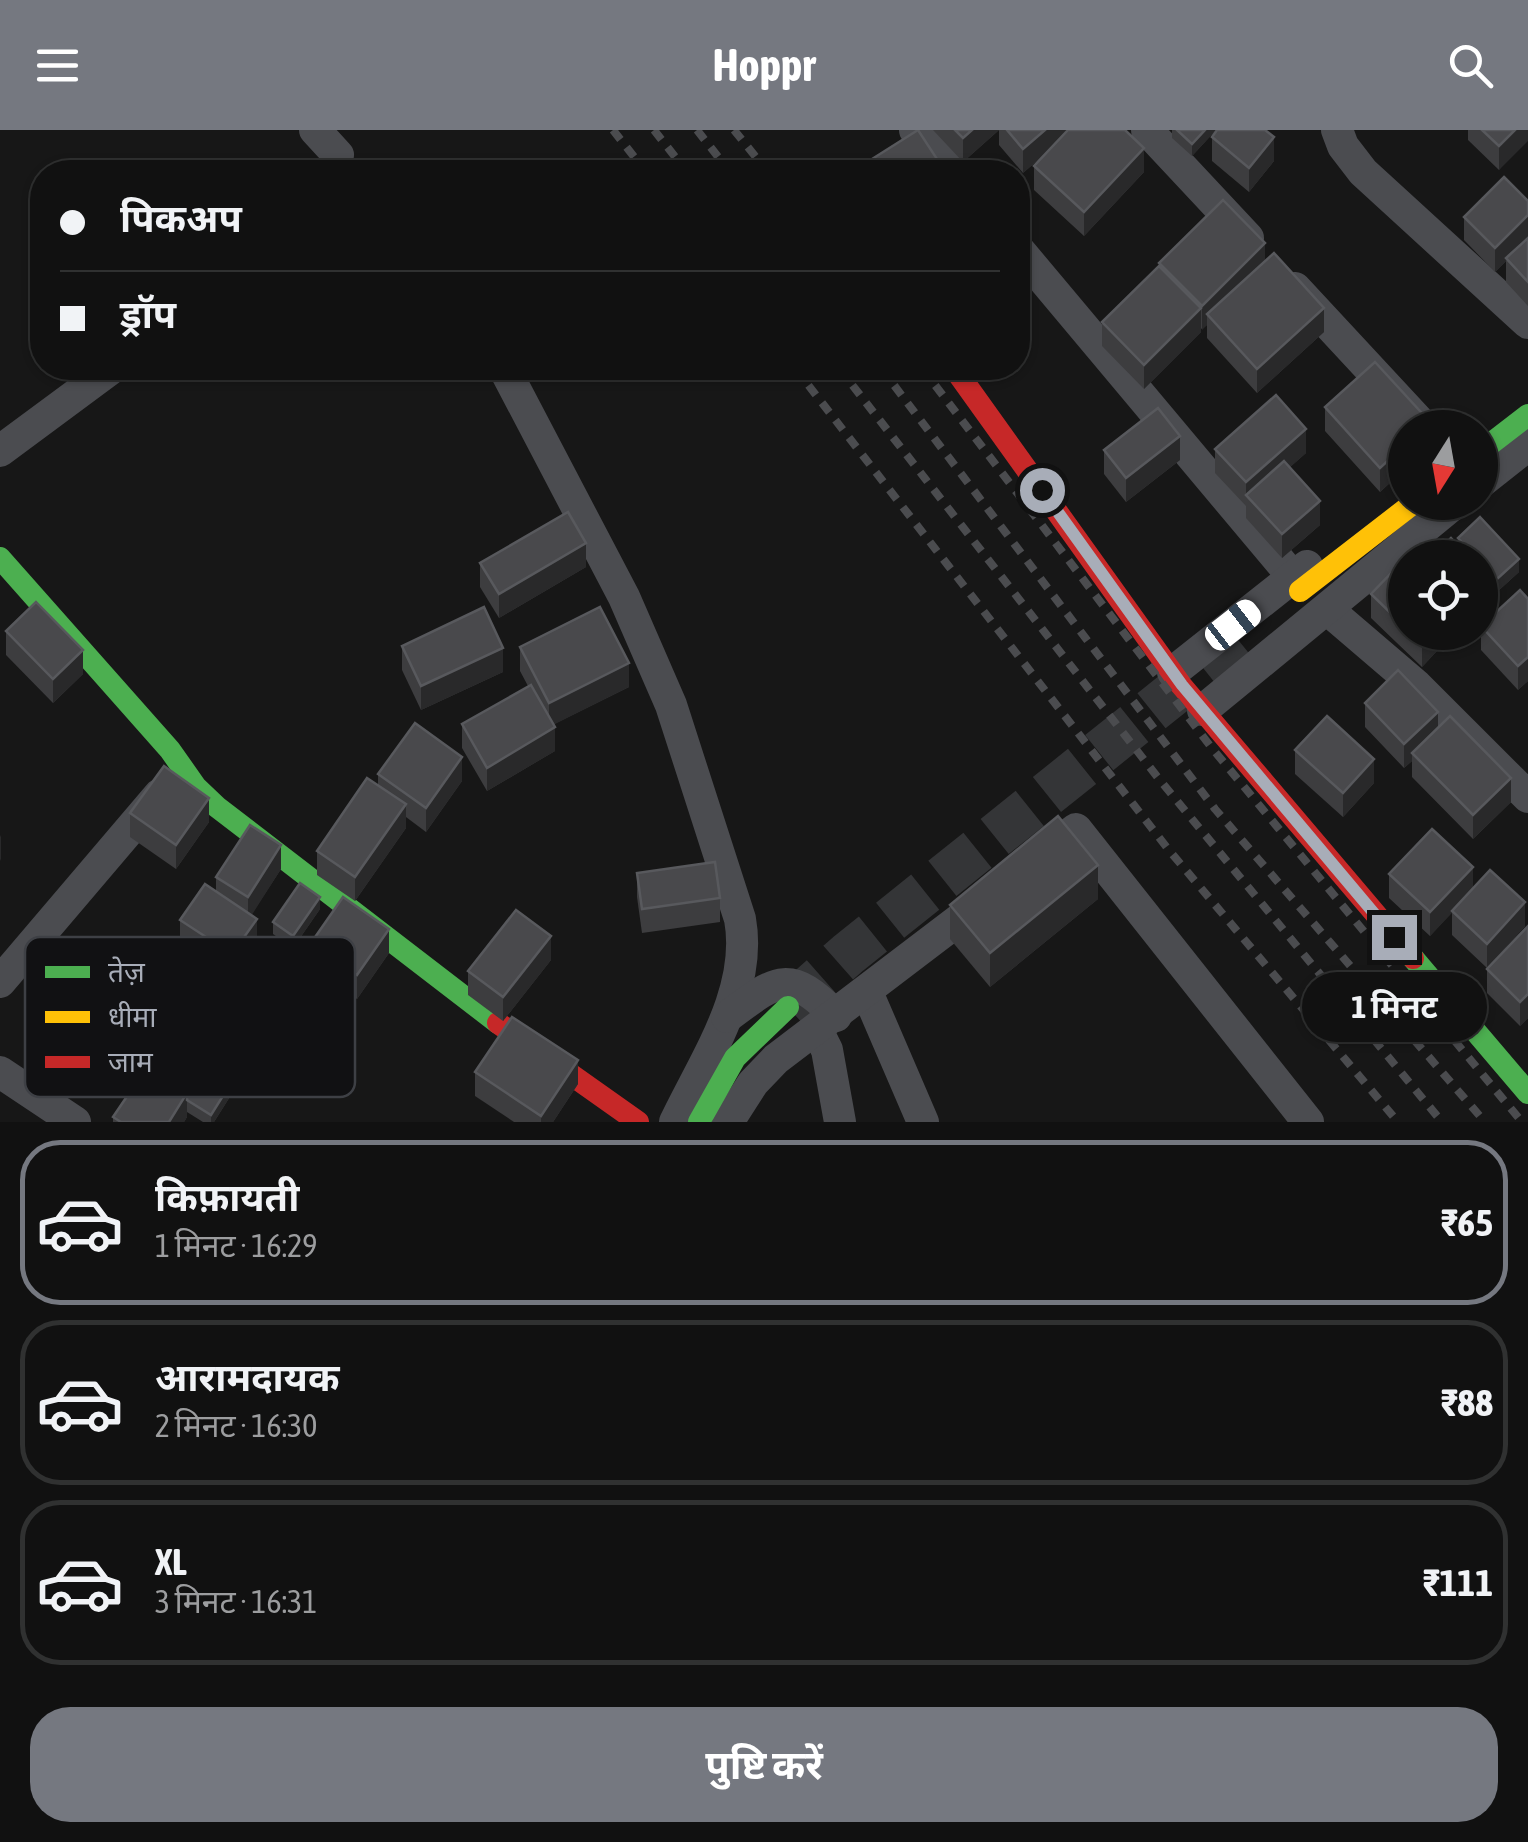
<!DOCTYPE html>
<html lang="hi">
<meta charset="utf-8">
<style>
:root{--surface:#111;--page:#1e1f1f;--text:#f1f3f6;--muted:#9c9d9f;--line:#303131;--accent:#757880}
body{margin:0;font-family:"Asap Condensed","Noto Sans Devanagari",sans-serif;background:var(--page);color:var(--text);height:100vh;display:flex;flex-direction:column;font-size:38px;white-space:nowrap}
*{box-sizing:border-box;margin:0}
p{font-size:32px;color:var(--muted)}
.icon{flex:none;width:55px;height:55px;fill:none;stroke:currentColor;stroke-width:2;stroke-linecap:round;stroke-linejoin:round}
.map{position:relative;height:992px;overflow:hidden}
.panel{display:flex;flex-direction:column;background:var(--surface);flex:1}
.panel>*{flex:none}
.hud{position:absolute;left:30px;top:30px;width:1000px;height:220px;border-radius:40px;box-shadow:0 2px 8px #0004,0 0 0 2px var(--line);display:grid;align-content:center;height:220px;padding:0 30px;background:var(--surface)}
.needle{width:65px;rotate:191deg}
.buttons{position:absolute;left:1388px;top:280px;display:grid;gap:20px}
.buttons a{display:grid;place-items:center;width:110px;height:110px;border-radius:50%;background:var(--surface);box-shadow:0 2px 8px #0004,0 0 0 2px var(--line);font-size:50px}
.end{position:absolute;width:45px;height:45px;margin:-22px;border:12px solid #a8adb8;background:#111;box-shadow:0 0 0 5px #111}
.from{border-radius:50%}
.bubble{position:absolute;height:70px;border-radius:35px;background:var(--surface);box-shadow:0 2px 8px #0004,0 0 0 2px var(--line);font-size:32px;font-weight:700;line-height:70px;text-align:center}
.car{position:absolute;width:30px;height:60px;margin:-30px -15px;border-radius:12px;box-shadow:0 0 8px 2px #0007;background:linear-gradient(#fff 24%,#345 0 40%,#fff 0 76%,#345 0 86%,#fff 0)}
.hud b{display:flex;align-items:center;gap:35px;height:95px;font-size:38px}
.hud b+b{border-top:2px solid var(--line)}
.hud i{width:25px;height:25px;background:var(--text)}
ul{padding:18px 0 0;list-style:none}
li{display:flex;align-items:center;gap:30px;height:165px;margin:0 20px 15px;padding:0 10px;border:5px solid var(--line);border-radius:40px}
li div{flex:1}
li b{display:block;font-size:38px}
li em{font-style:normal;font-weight:700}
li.selected{border-color:var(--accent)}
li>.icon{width:90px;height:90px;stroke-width:1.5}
.action{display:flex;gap:20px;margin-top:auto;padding:20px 30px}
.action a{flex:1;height:115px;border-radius:40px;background:var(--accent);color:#fff;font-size:40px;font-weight:700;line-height:115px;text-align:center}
header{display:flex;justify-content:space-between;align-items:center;height:130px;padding:0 30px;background:var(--accent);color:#fff;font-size:45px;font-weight:700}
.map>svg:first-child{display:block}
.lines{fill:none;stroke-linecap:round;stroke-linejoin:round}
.secondary-tunnel{stroke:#343537;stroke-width:45;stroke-dasharray:45 22;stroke-linecap:butt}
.street{stroke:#4b4c50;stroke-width:32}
.fast{stroke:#4caf50;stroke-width:22}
.slow{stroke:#ffc107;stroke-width:22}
.jam{stroke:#c62828;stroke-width:22}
.rail{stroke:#4b4c4f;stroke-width:8;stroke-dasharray:12 10;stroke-linecap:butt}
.wall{fill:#3d3d3f}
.shaded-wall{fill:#29292a}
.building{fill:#49494c;stroke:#58595d;stroke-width:2.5}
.route{stroke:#a8adb8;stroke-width:12}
.key{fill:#111113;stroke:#3e4045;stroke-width:2.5}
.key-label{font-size:28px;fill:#a8adb8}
</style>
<header><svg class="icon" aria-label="menu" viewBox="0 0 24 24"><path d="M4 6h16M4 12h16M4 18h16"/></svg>Hoppr<svg class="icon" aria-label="search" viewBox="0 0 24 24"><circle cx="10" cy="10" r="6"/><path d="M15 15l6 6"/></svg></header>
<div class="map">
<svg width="1528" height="992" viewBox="0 0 1528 992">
<rect width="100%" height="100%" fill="#171717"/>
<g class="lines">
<polyline class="secondary-tunnel" points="788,877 848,824 1256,497"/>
<g class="street">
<polyline points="315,0 338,25 334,42"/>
<polyline points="915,0 952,42"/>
<polyline points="1147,0 1248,108"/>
<polyline points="1337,0 1343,16 1363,42 1528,193"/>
<polyline points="1018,119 1293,447"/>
<polyline points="1295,158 1425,298"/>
<path d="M504,238L624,467L671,575L740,789C753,861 705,929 675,992"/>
<polyline points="0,321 112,238"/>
<polyline points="1480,353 1528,315"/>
<polyline points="1327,479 1417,556 1528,667"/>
<polyline points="1173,542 1307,436"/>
<polyline points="1203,580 1456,372"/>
<polyline points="1035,730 1076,699 1308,992"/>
<polyline points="0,852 159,665"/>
<polyline points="867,862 923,992"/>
<path d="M727,887C776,850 789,837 836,886"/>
<polyline points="817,900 827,920 840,992"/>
<polyline points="0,942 75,992"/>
<polyline points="728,992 753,953 776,929 985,770"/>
</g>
<g class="fast">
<polyline points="1480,322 1528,285"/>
<polyline points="0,428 170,620 196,657 217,677 498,893"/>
<polyline points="1413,828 1528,963"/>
<polyline points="699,992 735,928 788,877"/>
</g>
<polyline class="slow" points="1300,461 1415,372"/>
<g class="jam">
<polyline points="954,238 1181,555 1413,828"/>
<polyline points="498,893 638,992"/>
</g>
<g class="rail">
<polyline points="613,0 646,42"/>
<polyline points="654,0 687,42"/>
<polyline points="697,0 730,42"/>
<polyline points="734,0 768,42"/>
<polyline points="795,238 1168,719 1398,992"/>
<polyline points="839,238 1159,649 1442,992"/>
<polyline points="881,238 1215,679 1485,992"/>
<polyline points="922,238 1211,617 1522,992"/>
</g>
</g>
<g class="wall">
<polygon points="933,0 999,0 963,32"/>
<polygon points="999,0 1125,0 1144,42 1084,106 1034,60 1034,36 1047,22 1023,43 999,15"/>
<polygon points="1172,0 1216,0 1192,26 1172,8"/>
<polygon points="1468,0 1528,0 1499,40 1468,10"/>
<polygon points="1212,7 1274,31 1249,62 1212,31"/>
<polygon points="1528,71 1528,176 1506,152 1506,131 1495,142 1464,110 1464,87"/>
<polygon points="1265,131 1324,202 1257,263 1207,208 1207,195 1201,199 1201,202 1144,259 1102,216 1102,192 1159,136 1159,133"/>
<polygon points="1325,277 1430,298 1405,298 1405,339 1380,362 1325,301"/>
<polygon points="1215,319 1306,323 1290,337 1320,395 1282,428 1246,388 1246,376 1215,343"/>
<polygon points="1104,320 1180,330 1126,372 1104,344"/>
<polygon points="1458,408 1519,442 1497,462 1490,455 1490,462 1480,472 1480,428 1414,428 1458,415"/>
<polygon points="480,433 586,437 499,488 480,457"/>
<polygon points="1405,440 1405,502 1450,502 1450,507 1422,537 1371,488 1371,464"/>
<polygon points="1528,469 1528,551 1518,560 1481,520 1481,496"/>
<polygon points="6,501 83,544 53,573 6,525"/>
<polygon points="402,516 503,542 421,580 402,540"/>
<polygon points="520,517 629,557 554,594 555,621 487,661 462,618 462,594 528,556 520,541"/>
<polygon points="1365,573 1438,598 1511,672 1473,709 1412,647 1412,631 1404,638 1365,597"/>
<polygon points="1295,620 1374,653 1343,687 1295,644"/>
<polygon points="378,644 462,651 426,702 406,687 406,698 355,771 317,745 317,721 378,656"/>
<polygon points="130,683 209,692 176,739 130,707"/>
<polygon points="281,739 251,785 257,813 232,848 180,814 180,790 216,762 216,747"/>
<polygon points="637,743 720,768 720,792 642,803 637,767"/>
<polygon points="1389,744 1473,759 1525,796 1487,838 1452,805 1452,782 1430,806 1389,768"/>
<polygon points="1098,769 990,857 950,809 950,775"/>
<polygon points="320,779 293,818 273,804 273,792"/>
<polygon points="1528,796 1528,888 1520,896 1487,863 1487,839"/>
<polygon points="311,813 389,823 357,869 311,837"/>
<polygon points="551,830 503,891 468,865 468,841"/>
<polygon points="475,942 578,954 553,992 514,992 475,966"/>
<polygon points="238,954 214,992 203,992 187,982 187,987 184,992 113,992 113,987 187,966"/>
</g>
<g class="shaded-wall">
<polygon points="972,0 999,0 963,32 963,8"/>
<polygon points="1045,0 1072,0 1023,43 1023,19"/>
<polygon points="1205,0 1216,0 1192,26 1192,14"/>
<polygon points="1515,0 1528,0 1528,11 1499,40 1499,16"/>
<polygon points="1274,7 1274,31 1249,62 1249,38"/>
<polygon points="1144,18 1144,42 1084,106 1084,82"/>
<polygon points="939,32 939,42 923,42"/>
<polygon points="1528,85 1528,109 1495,142 1495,118"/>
<polygon points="1265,113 1265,137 1207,184 1207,195 1202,200 1202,176"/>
<polygon points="1201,178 1201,202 1144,259 1144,235"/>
<polygon points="1324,178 1324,202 1257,263 1257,239"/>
<polygon points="1306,299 1306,323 1252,371 1246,365 1246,376 1246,352"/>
<polygon points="1180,306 1180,330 1126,372 1126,348"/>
<polygon points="1405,315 1405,339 1380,362 1380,338"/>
<polygon points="1320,371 1320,395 1282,428 1282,404"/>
<polygon points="586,413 586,437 499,488 499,464"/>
<polygon points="1519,429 1519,442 1497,462 1497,449"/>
<polygon points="1490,449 1490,462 1480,472 1480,459"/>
<polygon points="1432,502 1450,502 1450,507 1422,537 1422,513"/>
<polygon points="503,518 503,542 421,580 421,556"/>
<polygon points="83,520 83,544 53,573 53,549"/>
<polygon points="1528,527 1528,551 1518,560 1518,536"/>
<polygon points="629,533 629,557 549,597 549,573"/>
<polygon points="1438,582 1438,606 1412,623 1412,631 1404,638 1404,614"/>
<polygon points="555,597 555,621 487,661 487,638"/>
<polygon points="462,627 462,651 426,702 426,678"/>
<polygon points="1374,629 1374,653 1343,687 1343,663"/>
<polygon points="1511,648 1511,672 1473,709 1473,685"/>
<polygon points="209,668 209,692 176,739 176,715"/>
<polygon points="406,674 406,698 355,771 355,747"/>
<polygon points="1,705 1,729 0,731 0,707"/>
<polygon points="281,715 281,739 248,791 248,767"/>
<polygon points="1098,735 1098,769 990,857 990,823"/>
<polygon points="1473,737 1473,761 1430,806 1430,782"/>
<polygon points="320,767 320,779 293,818 293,806"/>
<polygon points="1525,772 1525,796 1487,838 1487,814"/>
<polygon points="257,789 257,813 232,848 232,824"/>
<polygon points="389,799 389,823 357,869 357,845"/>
<polygon points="551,806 551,830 503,891 503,867"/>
<polygon points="1528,864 1528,888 1520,896 1520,872"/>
<polygon points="578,930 578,954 553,992 541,992 541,986"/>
<polygon points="238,942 238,954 214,992 211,992 211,985"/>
<polygon points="187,963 187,987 184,992 169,992"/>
</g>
<g class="building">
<polygon points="918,0 939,32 923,42 866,42 861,36"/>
<polygon points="955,0 972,0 963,8"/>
<polygon points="1007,0 1045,0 1023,19"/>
<polygon points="1068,0 1125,0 1144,18 1084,82 1034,36"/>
<polygon points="1177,0 1205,0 1192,14"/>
<polygon points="1217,0 1265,0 1274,7 1249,38 1212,7"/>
<polygon points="1482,0 1515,0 1499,16"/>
<polygon points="1504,47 1528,71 1528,85 1495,118 1464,87"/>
<polygon points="1223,70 1265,113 1202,176 1159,133"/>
<polygon points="1528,108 1528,152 1506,128"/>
<polygon points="1274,123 1324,178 1257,239 1207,184"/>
<polygon points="1159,136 1201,178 1144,235 1102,192"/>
<polygon points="1375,232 1430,292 1424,298 1405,298 1405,315 1380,338 1325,277"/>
<polygon points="1276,265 1306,299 1246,352 1215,319"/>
<polygon points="1158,278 1180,306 1126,348 1104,320"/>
<polygon points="1284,331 1320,371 1282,404 1246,365"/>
<polygon points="568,382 586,413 499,464 480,433"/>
<polygon points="1480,387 1519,429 1497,449 1480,431 1480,428 1477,428 1458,408"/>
<polygon points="1451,408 1470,428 1442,428 1436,422"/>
<polygon points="1428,413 1442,428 1414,428"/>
<polygon points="1399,435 1405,440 1405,497 1371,464"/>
<polygon points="1480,438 1490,449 1480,459"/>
<polygon points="1520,460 1528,469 1528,527 1518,536 1481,496"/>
<polygon points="36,472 83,520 53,549 6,501"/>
<polygon points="484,477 503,518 421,556 402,516"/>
<polygon points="600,477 629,533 549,573 520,517"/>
<polygon points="1411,502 1432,502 1422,513"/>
<polygon points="1398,540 1438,582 1404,614 1365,573"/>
<polygon points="531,555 555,597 487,638 462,594"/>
<polygon points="1327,586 1374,629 1343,663 1295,620"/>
<polygon points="1450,586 1511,648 1473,685 1412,623"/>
<polygon points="415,593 462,627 426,678 378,644"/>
<polygon points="164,636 209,668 176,715 130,683"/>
<polygon points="367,648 406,674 355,747 317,721"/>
<polygon points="1058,686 1098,735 990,823 950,775"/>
<polygon points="250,695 281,715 248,767 216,747"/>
<polygon points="1432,699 1473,737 1430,782 1389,744"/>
<polygon points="715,732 720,768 642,779 637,743"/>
<polygon points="1490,740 1525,772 1487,814 1452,781"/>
<polygon points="300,753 320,767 293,806 273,792"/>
<polygon points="205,754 257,789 232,824 180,790"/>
<polygon points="343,767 389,799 357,845 311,813"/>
<polygon points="516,780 551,806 503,867 468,841"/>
<polygon points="1528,796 1528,864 1520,872 1487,839"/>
<polygon points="512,887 578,930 541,986 475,942"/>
<polygon points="212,926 238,942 211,985 187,970 187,966"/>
<polygon points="147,937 187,963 169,992 121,992 113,987"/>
</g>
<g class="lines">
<polyline class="route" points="1042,360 1182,555 1394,807"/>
</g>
<rect x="25" y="807" width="330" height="160" rx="15" class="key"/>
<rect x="45" y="836" width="45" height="12" fill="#4caf50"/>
<rect x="45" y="881" width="45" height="12" fill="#ffc107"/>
<rect x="45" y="926" width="45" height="12" fill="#c62828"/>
<g class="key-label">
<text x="108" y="852">तेज़</text>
<text x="108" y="897">धीमा</text>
<text x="108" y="942">जाम</text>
</g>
</svg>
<div class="buttons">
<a><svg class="needle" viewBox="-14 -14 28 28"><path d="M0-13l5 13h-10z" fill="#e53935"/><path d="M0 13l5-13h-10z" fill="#9c9d9f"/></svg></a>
<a><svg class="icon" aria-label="locate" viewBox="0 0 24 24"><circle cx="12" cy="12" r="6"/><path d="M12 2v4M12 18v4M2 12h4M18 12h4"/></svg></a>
</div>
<i class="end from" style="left:1042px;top:360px"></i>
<i class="end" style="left:1394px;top:807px"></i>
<div class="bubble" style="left:1302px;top:842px;width:185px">1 मिनट</div>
<i class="car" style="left:1233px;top:495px;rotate:52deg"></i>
<div class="hud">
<b><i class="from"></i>पिकअप</b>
<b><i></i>ड्रॉप</b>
</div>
</div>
<section class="panel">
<ul>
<li class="selected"><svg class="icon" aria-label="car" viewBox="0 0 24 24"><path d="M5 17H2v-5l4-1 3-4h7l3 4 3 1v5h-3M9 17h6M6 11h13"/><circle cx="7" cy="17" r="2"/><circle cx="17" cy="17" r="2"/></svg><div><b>किफ़ायती</b><p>1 मिनट · 16:29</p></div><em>₹65</em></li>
<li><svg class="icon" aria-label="car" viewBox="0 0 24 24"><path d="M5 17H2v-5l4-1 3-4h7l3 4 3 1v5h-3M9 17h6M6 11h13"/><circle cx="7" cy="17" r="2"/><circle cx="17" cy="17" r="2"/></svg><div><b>आरामदायक</b><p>2 मिनट · 16:30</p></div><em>₹88</em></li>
<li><svg class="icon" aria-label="car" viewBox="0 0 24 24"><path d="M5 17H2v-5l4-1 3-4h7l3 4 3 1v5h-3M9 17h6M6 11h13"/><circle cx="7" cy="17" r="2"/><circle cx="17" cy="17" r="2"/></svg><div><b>XL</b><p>3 मिनट · 16:31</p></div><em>₹111</em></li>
</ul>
<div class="action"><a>पुष्टि करें</a></div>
</section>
